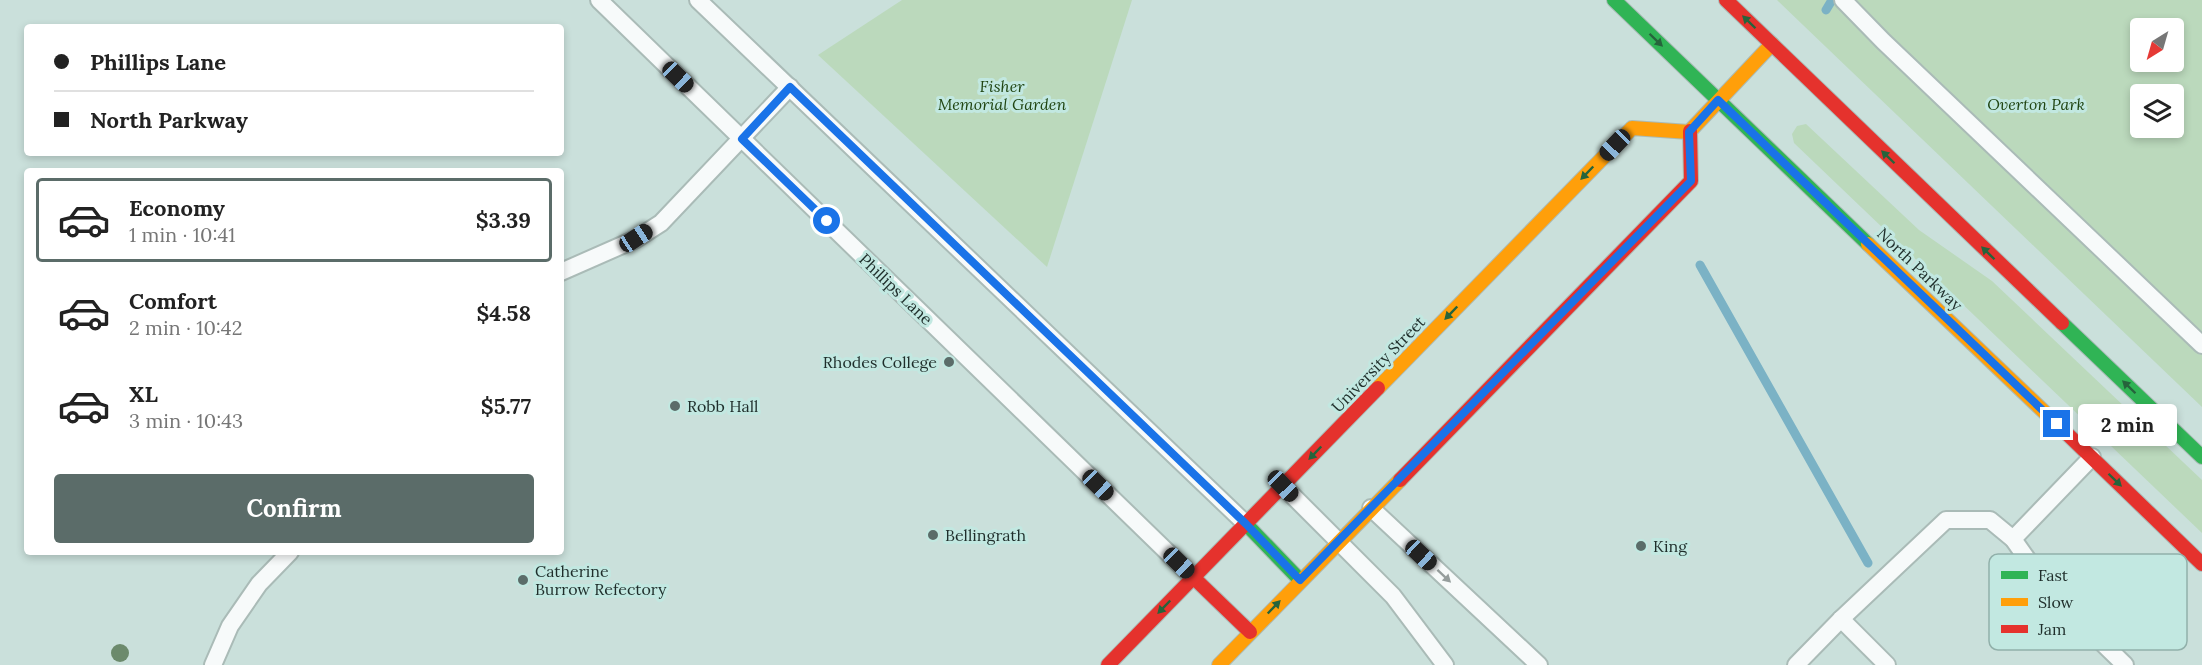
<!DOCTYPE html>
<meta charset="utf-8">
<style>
:root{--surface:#fff;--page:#f6f6f6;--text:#222;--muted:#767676;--line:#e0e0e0;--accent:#5b6c69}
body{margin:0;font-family:Lora,serif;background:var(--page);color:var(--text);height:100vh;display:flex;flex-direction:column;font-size:22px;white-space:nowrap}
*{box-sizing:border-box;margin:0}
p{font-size:20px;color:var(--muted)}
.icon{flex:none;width:33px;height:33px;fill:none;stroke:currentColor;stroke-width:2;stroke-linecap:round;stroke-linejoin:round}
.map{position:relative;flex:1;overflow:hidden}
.side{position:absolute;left:24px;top:168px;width:540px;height:387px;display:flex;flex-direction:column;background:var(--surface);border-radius:6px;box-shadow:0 3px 9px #0003}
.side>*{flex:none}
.guide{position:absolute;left:24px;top:24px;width:540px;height:132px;border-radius:6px;box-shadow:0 3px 9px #0003;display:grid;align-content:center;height:132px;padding:0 30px;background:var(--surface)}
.needle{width:39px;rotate:217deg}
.buttons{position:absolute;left:2130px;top:18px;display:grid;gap:12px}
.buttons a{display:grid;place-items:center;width:54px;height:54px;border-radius:6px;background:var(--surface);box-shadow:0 3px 9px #0003;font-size:30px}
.end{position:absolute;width:27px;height:27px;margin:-14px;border:8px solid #1a73e8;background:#fff;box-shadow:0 0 0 3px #fff}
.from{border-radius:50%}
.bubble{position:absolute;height:42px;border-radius:6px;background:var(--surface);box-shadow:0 3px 9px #0003;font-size:20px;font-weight:800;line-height:42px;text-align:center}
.car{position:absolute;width:18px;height:36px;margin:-18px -9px;border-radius:8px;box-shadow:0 0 4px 2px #0007;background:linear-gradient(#222 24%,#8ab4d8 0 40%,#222 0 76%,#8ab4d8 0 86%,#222 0)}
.guide b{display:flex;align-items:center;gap:21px;height:57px;font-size:22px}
.guide b+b{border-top:2px solid var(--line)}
.guide i{width:15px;height:15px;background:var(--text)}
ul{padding:10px 0 0;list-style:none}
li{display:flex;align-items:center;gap:18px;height:84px;margin:0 12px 9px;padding:0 18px;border:3px solid transparent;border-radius:6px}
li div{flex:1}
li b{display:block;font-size:22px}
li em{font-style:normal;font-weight:800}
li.on{border-color:var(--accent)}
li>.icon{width:54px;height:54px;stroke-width:1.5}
.action{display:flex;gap:12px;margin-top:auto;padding:12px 30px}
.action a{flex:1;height:69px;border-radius:6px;background:var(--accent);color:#fff;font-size:24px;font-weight:800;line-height:69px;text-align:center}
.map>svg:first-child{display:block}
.green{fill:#bbd9bc;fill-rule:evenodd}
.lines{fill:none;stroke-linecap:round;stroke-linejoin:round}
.stream{stroke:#7bb2c5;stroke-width:9}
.lane-casing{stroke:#aabbb7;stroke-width:20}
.fast-casing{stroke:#aabbb7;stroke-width:16}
.slow-casing{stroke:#aabbb7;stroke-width:16}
.jam-casing{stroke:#aabbb7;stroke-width:16}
.lane{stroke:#f7fafa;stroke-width:16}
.fast{stroke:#30b455;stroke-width:14}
.slow{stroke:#ff9f0a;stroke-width:14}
.jam{stroke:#e5322d;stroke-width:14}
.tree{fill:#6c8a6c}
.oneway{fill:#26643c}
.oneway2{fill:#969e9d}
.route{stroke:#1a73e8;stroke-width:8}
.poi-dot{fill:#5b6c69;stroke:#c2e8e1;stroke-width:2}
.labels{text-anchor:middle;stroke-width:6;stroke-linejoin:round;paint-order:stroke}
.park-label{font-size:16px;font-style:italic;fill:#1f4411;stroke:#c2e8e1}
.street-label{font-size:16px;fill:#1f2e2b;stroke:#c2e8e1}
.poi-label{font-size:16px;fill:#1f2e2b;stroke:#c2e8e1;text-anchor:start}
.key{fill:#c2e8e1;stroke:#91b0aa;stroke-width:1.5}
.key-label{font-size:16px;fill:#1f2e2b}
</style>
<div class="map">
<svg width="2202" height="665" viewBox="0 0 2202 665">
<rect width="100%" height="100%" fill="#cae0db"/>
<g class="green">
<polygon points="902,0 1132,0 1047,267 818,55"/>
<path d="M1777,0H2202V407L1803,25ZM2140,28H2174V62H2140ZM2140,94H2174V128H2140Z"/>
<polygon points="1806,124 1919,230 1992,281 2202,480 2202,533 1794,143 1792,134 1797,126"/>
</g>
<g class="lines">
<g class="stream">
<polyline points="1826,10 1832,0"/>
<polyline points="1700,265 1868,563"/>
</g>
<g class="lane-casing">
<g id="lane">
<polyline points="599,0 1193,577"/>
<polyline points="698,0 1246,524"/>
<polyline points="1843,0 1883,41 2202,345"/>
<polyline points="561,272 636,239 661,223 790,87"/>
<polyline points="1283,486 1393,596 1445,665"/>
<polyline points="1371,508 1539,665"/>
<polyline points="2013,539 2092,457"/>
<polyline points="1841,619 1887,665"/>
<polyline points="213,665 230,626 259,584 290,552"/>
<polyline points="1796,665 1841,619 1946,520 1990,520 2013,539 2051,593 2125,665"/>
</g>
</g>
<g class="fast-casing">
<g id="fast">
<polyline points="1614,0 1868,244"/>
<polyline points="2062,323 2202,457"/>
<polyline points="1246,524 1300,580"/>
</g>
</g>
<g class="slow-casing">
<g id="slow">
<polyline points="1690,131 1772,44"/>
<polyline points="1868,244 2059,426"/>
<polyline points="1378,388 1632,128 1689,132"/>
<polyline points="1219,665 1400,480"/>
</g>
</g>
<g class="jam-casing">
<g id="jam">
<polyline points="1726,0 2062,323"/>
<polyline points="2059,426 2202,564"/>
<polyline points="1400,480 1691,181 1690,131"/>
<polyline points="1193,577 1250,632"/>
<polyline points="1108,665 1378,388"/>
</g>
</g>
<use href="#lane" class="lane"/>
<use href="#fast" class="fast"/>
<use href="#slow" class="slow"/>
<use href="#jam" class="jam"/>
</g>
<circle class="tree" cx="120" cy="653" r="9"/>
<defs><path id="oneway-solid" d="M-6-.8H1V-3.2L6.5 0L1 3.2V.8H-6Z" transform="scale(1.5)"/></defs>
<g class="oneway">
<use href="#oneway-solid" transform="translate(1749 22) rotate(-136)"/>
<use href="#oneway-solid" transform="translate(1656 40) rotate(44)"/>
<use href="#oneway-solid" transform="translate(1888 157) rotate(-136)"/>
<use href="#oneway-solid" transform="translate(1587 173) rotate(134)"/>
<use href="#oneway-solid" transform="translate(1988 253) rotate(-136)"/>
<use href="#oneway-solid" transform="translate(1451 313) rotate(134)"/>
<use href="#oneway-solid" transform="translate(2129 387) rotate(-136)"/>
<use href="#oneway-solid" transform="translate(1315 453) rotate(134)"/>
<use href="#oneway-solid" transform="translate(2115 480) rotate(44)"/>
<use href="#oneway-solid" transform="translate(1164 607) rotate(134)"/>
<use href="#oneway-solid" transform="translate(1274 607) rotate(-46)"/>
</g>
<use class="oneway2" href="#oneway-solid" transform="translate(1444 576) rotate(43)"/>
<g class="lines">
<polyline class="route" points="827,221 742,139 790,87 1246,524 1300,580 1691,181 1689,132 1718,100 2057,424"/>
</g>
<g class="poi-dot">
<circle cx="949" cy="362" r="6"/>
<circle cx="675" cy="406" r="6"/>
<circle cx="933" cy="535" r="6"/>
<circle cx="1641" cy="546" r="6"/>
<circle cx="523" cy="580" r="6"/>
</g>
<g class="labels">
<g class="park-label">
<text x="1002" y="92">Fisher<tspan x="1002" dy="18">Memorial Garden</tspan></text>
<text x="2036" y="110">Overton Park</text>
</g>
<g class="street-label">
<text transform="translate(1920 269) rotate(44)" y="6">North Parkway</text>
<text transform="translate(896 289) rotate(44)" y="6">Phillips Lane</text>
<text transform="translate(1378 364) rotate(-46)" y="6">University Street</text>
</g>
<g class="poi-label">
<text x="937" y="368" text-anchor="end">Rhodes College</text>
<text x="687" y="412">Robb Hall</text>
<text x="945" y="541">Bellingrath</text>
<text x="1653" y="552">King</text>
<text x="535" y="577">Catherine<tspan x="535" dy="18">Burrow Refectory</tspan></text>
</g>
</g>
<rect x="1989" y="554" width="198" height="96" rx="9" class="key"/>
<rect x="2001" y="571" width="27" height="8" fill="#30b455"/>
<rect x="2001" y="598" width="27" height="8" fill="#ff9f0a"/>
<rect x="2001" y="625" width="27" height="8" fill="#e5322d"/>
<g class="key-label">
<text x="2038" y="581">Fast</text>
<text x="2038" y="608">Slow</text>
<text x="2038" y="635">Jam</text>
</g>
</svg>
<div class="buttons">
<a><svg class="needle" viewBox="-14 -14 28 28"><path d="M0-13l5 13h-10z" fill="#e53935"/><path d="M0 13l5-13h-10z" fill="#767676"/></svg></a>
<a><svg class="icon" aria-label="layers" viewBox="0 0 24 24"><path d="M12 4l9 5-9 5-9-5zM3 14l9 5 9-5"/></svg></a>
</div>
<i class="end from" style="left:827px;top:221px"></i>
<i class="end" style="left:2057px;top:424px"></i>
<div class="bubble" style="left:2078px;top:404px;width:99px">2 min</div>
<i class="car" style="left:678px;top:77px;rotate:134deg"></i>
<i class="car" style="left:1615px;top:145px;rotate:224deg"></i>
<i class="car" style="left:636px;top:238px;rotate:57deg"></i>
<i class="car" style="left:1098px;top:485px;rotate:134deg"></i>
<i class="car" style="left:1283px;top:486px;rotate:136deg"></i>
<i class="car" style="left:1421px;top:555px;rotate:133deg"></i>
<i class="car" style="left:1179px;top:563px;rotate:134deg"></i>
<div class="guide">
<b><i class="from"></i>Phillips Lane</b>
<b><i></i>North Parkway</b>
</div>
<section class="side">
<ul>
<li class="on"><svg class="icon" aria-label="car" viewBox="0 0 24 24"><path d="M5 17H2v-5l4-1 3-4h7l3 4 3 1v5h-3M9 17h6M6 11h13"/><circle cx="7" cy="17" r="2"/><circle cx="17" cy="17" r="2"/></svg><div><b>Economy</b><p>1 min · 10:41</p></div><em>$3.39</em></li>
<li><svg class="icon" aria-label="car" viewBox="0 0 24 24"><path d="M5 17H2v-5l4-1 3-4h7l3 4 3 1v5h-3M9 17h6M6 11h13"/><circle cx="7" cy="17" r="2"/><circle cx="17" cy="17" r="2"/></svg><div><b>Comfort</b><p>2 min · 10:42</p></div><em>$4.58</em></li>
<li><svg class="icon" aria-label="car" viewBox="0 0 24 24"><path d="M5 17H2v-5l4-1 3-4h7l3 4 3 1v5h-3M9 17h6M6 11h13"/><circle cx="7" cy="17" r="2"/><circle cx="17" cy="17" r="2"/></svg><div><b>XL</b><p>3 min · 10:43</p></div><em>$5.77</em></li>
</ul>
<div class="action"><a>Confirm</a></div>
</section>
</div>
